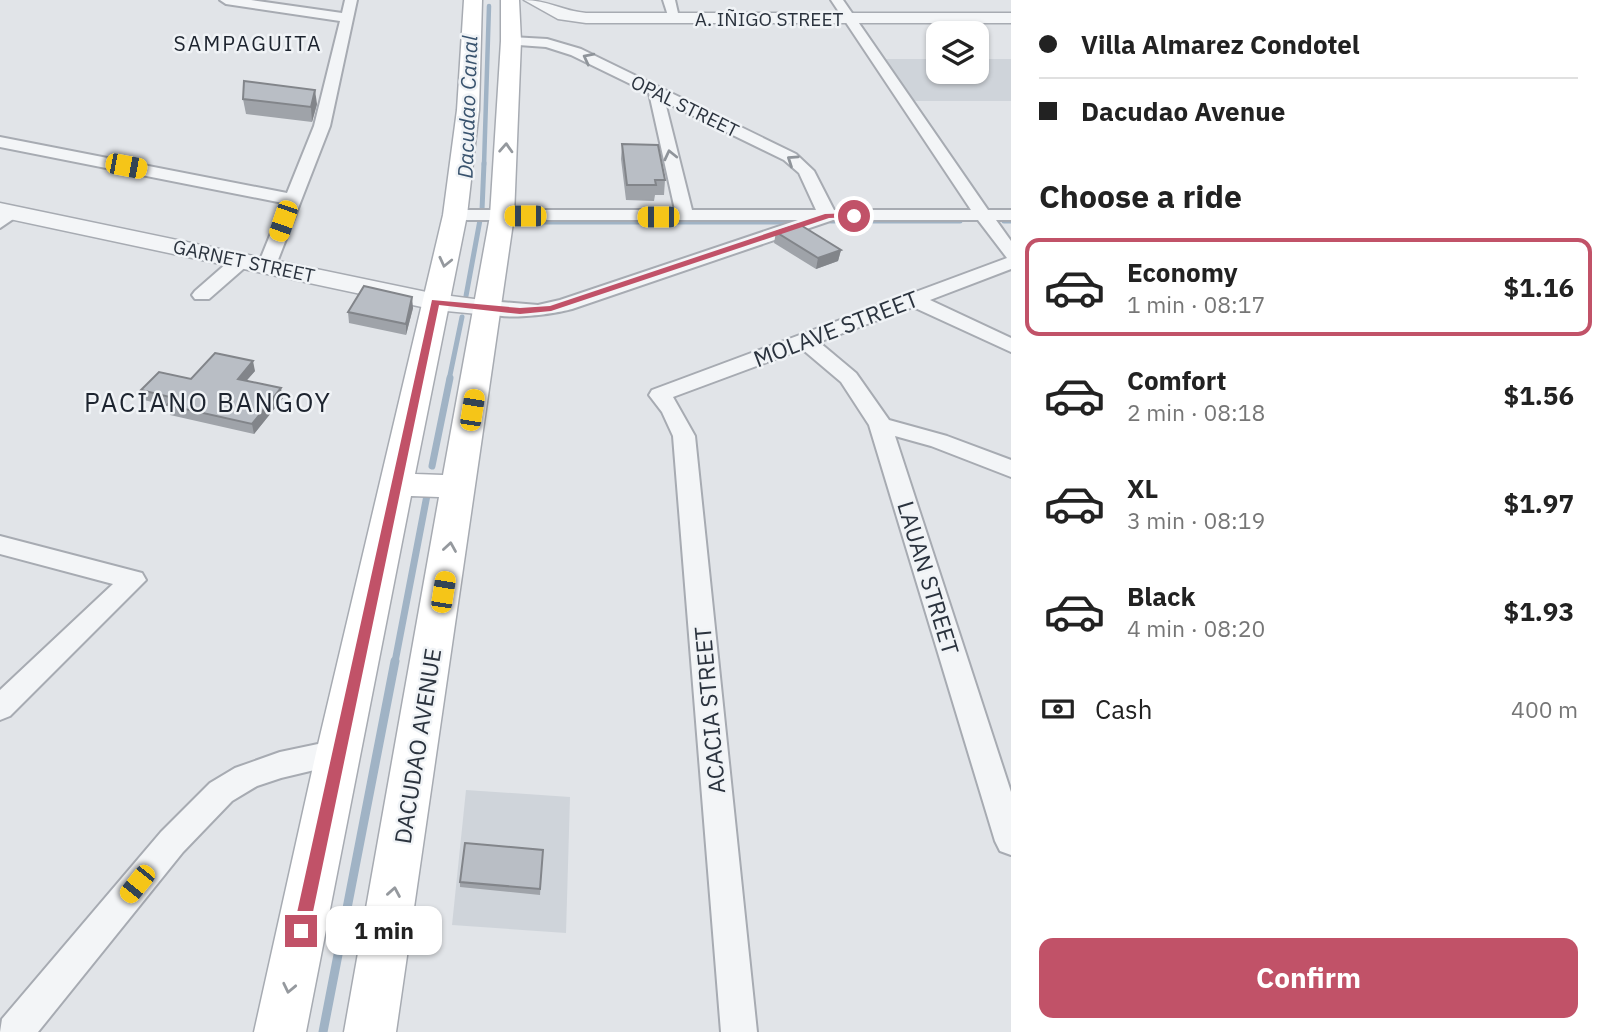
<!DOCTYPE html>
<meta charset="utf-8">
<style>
:root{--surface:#fff;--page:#f6f6f6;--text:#222;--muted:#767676;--line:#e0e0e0;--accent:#c15268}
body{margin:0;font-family:"IBM Plex Sans",sans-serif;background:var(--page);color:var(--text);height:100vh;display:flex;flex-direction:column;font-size:26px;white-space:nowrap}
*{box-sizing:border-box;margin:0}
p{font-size:23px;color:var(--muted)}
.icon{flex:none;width:38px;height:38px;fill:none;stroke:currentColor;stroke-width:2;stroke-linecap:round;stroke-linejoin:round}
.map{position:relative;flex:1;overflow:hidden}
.side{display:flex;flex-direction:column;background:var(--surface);width:595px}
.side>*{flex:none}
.hud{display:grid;align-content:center;height:154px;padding:0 28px;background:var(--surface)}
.tools{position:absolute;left:926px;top:21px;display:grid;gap:14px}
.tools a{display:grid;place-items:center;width:63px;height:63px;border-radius:14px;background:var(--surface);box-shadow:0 2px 5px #0004;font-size:35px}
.end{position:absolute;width:32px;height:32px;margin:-16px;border:9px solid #c15268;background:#fff;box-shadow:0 0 0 4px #fff}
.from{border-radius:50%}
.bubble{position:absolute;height:49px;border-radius:14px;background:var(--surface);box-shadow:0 2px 5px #0004;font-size:23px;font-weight:800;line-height:49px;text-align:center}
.car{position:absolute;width:21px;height:42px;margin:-21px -10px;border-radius:9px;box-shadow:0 0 5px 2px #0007;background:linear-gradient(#f5c518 24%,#345 0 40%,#f5c518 0 76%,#345 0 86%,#f5c518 0)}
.hud b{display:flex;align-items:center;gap:24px;height:66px;font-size:26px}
.hud b+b{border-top:2px solid var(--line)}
.hud i{width:18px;height:18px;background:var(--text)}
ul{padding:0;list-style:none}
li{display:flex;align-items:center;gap:21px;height:98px;margin:0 14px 10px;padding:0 14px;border:4px solid transparent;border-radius:14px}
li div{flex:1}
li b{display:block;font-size:26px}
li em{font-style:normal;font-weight:800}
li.active{border-color:var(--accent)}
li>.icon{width:63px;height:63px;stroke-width:1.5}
h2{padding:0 28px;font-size:32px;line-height:84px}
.pay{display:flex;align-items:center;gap:18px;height:77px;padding:0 28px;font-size:26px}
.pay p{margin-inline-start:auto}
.action{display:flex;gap:14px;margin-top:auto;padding:14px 28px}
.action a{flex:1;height:80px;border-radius:14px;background:var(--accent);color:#fff;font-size:28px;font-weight:800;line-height:80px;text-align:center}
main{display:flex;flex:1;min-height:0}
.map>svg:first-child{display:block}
.built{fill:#cfd4da}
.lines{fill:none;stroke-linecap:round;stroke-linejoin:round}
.stream-far3{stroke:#a0b3c5;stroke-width:4.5}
.stream-far2{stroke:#a0b3c5;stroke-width:5}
.stream-far1{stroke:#a0b3c5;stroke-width:7}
.stream{stroke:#a0b3c5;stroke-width:9}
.minor-casing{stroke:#a7abb2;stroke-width:4}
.tertiary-casing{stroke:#a7abb2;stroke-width:3}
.secondary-casing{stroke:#a7abb2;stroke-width:3}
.minor{fill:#f3f5f7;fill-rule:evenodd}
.tertiary{fill:#f3f5f7;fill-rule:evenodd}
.secondary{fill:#fff;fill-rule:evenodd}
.wall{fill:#9fa3a9}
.shaded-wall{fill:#82858a}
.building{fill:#b9bec5;stroke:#82858a;stroke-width:2}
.oneway{stroke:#8f949a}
.oneway2{stroke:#95999e}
.route{fill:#c15268}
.labels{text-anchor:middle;stroke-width:5;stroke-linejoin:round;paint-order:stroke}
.far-street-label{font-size:19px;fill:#2b333e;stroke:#f0f3f6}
.far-neighbourhood-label{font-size:21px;letter-spacing:2px;fill:#1d242f;stroke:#f0f3f6}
.far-water-label{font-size:21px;font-style:italic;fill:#39536e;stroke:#f0f3f6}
.street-label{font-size:23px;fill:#2b333e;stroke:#f0f3f6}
.quarter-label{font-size:26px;letter-spacing:2px;fill:#1d242f;stroke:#f0f3f6}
</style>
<main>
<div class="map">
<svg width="1011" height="1032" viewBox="0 0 1011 1032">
<rect width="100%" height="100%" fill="#e1e4e8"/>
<g class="built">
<polygon points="886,59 938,59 938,72 976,72 977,59 1011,59 1011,101 914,101"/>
<polygon points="466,790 570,797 566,933 452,925"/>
</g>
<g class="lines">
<polyline class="stream-far3" points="484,165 489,6"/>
<g class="stream-far2">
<polyline points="482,210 484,163"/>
<polyline points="831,221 960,221"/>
<polyline points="1004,221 1011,221"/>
<polyline points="513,222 801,222"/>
<polyline points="466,296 480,220"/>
<polyline points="449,380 462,317"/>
</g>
<g class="stream-far1">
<polyline points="432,466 450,378"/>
<polyline points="395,662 428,490"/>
</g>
<polyline class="stream" points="323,1032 395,661"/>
<g class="minor-casing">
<g id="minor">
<polygon points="220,0 251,0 342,13 345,0 357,0 330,126 276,265 267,271 258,265 283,203 0,147 0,137 287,193 314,126 340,21 226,4"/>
<polygon points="663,0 675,0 680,22 670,22"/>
<path d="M831,0H843L988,210H1011V220H996L1011,241V269L930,300L1011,338V352L913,307L819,342L856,373L889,420L947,436L1011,460V477L931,446L895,436L1011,792V855L1000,851L995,841L869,425L841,382L802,349L673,397L695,436L757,1032H721L673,436L662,412L649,395L652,390L1007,258L978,220H833L572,309C553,314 492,324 478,307L488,301L538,305L560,300L798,220H455L446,215L455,210H675L649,93L571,55L546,47L506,44V38L511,37L547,39L581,49L796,154L814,171L834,210H971ZM665,102L784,160L799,173L816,210H692Z"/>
<polygon points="13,208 22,213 0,228 0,215"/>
<polygon points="242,254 251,260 249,264 209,299 195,299 192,295 195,291 235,256"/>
<polygon points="0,536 142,573 146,580 10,716 0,720 0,690 113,584 0,554"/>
<polygon points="337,740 348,744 352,753 348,762 281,778 257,786 232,801 183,852 38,1032 0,1032 2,1019 161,832 210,783 235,768 280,752"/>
</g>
</g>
<g class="tertiary-casing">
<g id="tertiary">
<path d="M524,0C547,0 563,11 586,13H1011V23H586L558,19Z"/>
<polygon points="0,203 436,294 497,302 501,307 497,312 488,315 436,310 0,217"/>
</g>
</g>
<g class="secondary-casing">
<polygon id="secondary" points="464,0 482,0 479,110 467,215 415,474 443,475 490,216 501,41 501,0 519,0 521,41 514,216 396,1032 344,1032 439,497 411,496 306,1032 254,1032 316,753 443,215 457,110"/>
</g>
<use href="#minor" class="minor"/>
<use href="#tertiary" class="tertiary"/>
<use href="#secondary" class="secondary"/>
</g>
<g class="wall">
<polygon points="243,99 317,104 312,122 246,114"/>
<polygon points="622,144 665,180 664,195 655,195 654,201 626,200 621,159"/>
<polygon points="776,232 841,250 838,261 816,269 774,243"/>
<polygon points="413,308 406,335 349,323 348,312"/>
<polygon points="255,371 247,380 283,398 254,434 170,415 168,406 144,400 141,390 191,379"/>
<polygon points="543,850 540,895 460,887 460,882"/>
</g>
<g class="shaded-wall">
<polygon points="315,90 317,104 312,122 311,107"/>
<polygon points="841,250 838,261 816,269 818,258"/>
<polygon points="412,297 413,308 406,335 406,324"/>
<polygon points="253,361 255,371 240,388 238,379"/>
<polygon points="281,388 283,398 254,434 252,424"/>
</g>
<g class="building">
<polygon points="244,81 315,90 311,107 243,99"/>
<polygon points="622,144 658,145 665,180 655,180 656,185 627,185"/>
<polygon points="799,224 841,250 818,258 776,232"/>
<polygon points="364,286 412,297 406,324 348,312"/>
<polygon points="215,353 253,361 238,379 281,388 252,424 167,405 174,398 141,390 159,372 191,379"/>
<polygon points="465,843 543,850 540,889 460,882"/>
</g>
<defs><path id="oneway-chevron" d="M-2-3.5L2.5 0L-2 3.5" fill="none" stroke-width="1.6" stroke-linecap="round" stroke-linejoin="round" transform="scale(1.75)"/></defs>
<g class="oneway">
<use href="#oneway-chevron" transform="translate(588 58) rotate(-153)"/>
<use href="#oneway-chevron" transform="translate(670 155) rotate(-103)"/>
<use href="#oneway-chevron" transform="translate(792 160) rotate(-146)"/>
</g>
<g class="oneway2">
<use href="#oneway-chevron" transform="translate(506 148) rotate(-87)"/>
<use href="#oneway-chevron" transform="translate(445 262) rotate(103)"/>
<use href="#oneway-chevron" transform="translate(450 547) rotate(-81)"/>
<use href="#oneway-chevron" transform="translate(394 892) rotate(-80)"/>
<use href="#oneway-chevron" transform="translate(289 988) rotate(102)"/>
</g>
<polygon class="route" points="854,213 857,217 829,218 551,311 520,314 439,305 309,931 306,936 295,936 293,931 432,300 520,308 550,306 825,214"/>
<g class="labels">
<g class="far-street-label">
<text x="769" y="26">A. IÑIGO STREET</text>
<text transform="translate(685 106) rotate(26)" y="7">OPAL STREET</text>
<text transform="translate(244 261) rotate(12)" y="7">GARNET STREET</text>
</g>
<g class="far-neighbourhood-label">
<text x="248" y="51">SAMPAGUITA</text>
</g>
<g class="far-water-label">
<text transform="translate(468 107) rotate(-88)" y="7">Dacudao Canal</text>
</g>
<g class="street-label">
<text transform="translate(836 329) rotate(-21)" y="8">MOLAVE STREET</text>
<text transform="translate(928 578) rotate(73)" y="8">LAUAN STREET</text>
<text transform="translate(710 710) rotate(-95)" y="8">ACACIA STREET</text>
<text transform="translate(418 746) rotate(-81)" y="8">DACUDAO AVENUE</text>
</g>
<g class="quarter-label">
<text x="208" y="412">PACIANO BANGOY</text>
</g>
</g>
</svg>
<div class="tools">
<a><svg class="icon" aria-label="layers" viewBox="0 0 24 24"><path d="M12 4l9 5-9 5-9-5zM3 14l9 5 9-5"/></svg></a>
</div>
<i class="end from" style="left:854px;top:216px"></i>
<i class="end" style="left:301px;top:931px"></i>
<div class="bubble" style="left:326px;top:906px;width:116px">1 min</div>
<i class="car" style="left:126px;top:166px;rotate:101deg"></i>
<i class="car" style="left:525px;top:216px;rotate:270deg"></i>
<i class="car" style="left:658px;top:217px;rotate:270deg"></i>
<i class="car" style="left:283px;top:221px;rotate:199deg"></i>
<i class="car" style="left:472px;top:410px;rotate:9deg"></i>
<i class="car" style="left:443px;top:592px;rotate:9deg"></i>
<i class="car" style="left:137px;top:884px;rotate:219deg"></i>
</div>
<section class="side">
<div class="hud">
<b><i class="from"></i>Villa Almarez Condotel</b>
<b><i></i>Dacudao Avenue</b>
</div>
<h2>Choose a ride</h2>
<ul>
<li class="active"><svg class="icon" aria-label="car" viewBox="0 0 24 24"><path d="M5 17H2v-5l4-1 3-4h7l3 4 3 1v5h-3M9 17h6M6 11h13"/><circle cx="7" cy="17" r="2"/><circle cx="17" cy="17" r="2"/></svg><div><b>Economy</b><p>1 min · 08:17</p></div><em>$1.16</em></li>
<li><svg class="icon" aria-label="car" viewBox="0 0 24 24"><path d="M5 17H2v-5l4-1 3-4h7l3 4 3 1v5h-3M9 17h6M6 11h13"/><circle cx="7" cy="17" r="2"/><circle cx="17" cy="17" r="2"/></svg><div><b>Comfort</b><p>2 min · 08:18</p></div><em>$1.56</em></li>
<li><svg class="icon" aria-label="car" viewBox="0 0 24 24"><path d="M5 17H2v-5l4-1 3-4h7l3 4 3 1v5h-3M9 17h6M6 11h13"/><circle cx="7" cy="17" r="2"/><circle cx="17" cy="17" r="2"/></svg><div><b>XL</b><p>3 min · 08:19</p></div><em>$1.97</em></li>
<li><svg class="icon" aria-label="car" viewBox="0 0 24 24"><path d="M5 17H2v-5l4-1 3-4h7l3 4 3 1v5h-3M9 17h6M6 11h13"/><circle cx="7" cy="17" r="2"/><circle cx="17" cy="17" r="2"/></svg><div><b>Black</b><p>4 min · 08:20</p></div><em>$1.93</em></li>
</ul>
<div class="pay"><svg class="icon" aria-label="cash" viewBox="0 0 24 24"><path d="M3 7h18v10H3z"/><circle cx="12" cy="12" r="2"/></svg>Cash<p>400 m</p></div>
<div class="action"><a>Confirm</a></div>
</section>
</main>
